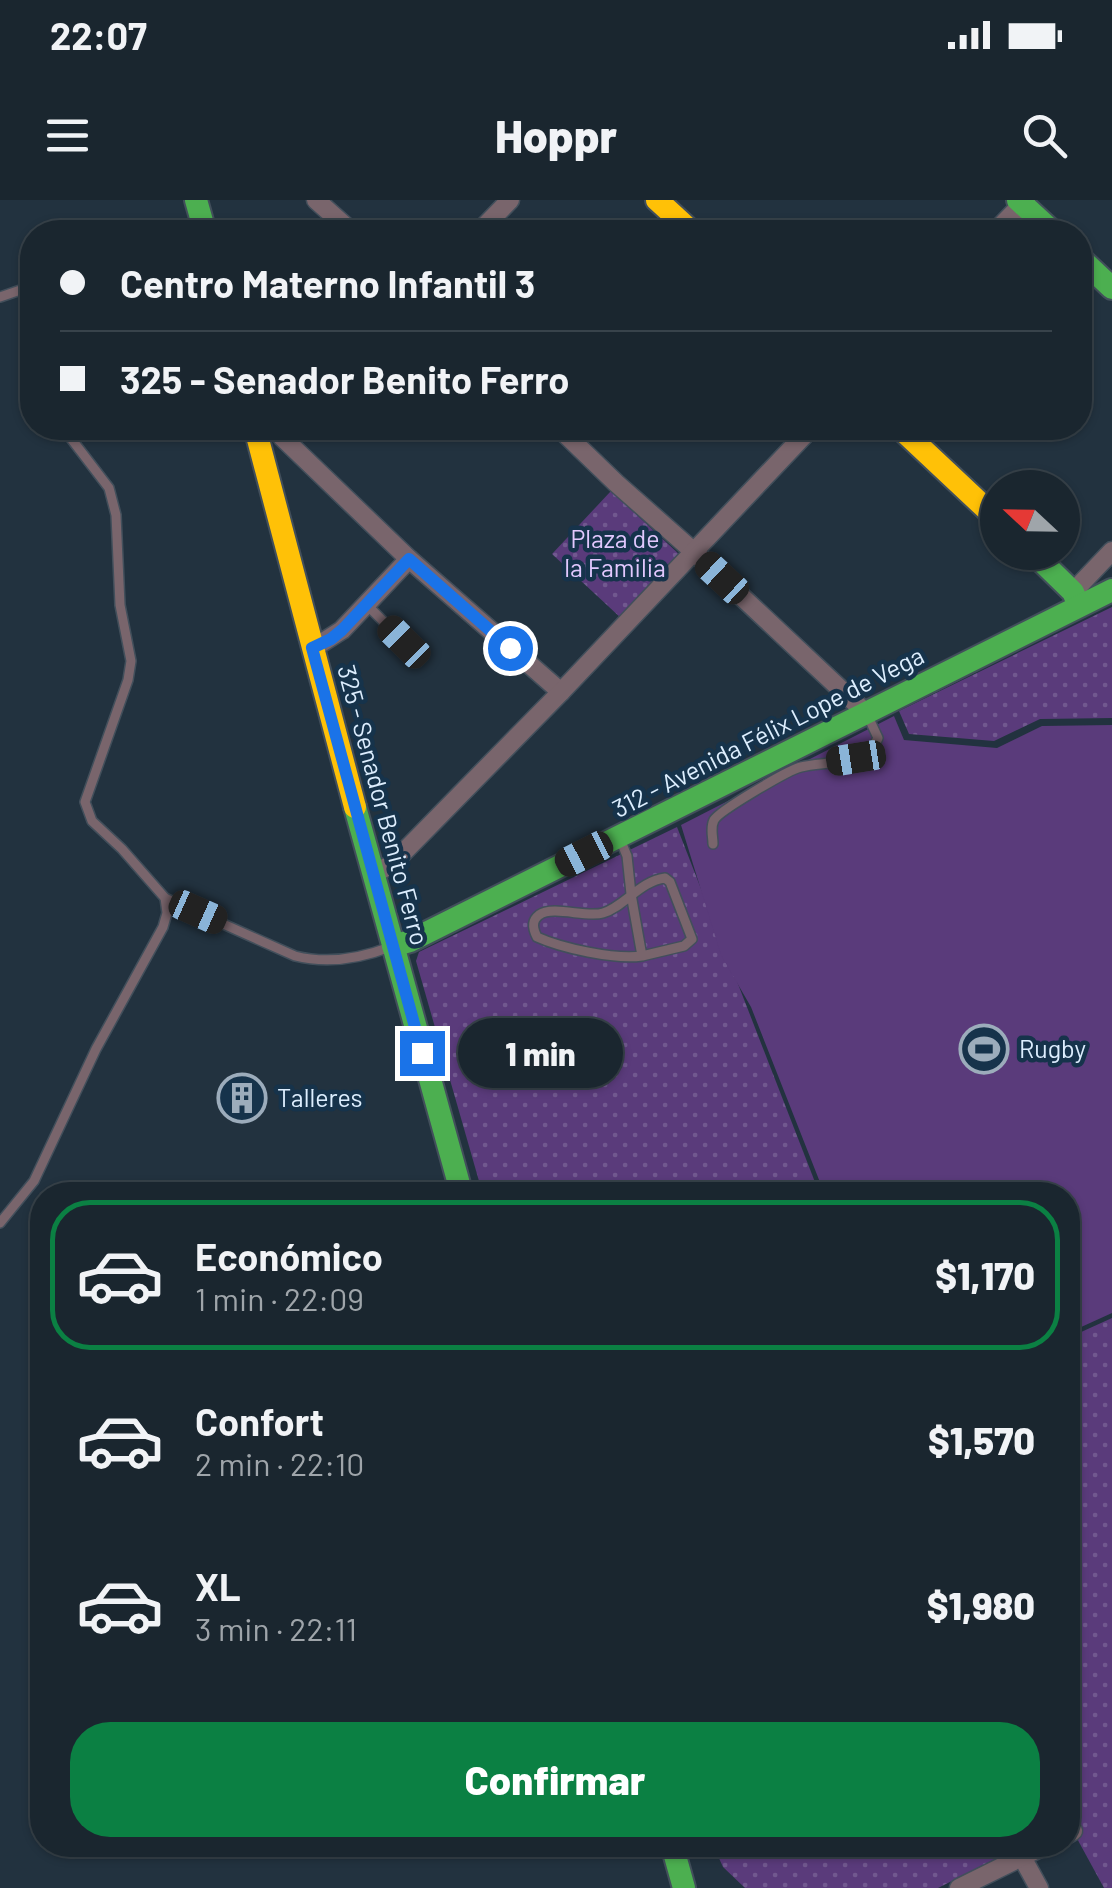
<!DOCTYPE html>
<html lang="es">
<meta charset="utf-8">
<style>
:root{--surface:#1a262f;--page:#27323b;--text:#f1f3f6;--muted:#9fa5aa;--line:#38434b;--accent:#0b8043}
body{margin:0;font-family:Barlow,sans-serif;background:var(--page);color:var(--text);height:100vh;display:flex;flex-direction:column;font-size:38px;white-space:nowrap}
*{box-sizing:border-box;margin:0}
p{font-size:32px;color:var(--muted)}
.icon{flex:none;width:55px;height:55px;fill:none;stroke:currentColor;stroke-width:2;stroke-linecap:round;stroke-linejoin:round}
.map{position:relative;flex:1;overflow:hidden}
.drawer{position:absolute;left:30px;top:982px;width:1050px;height:675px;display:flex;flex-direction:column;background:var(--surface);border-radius:40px;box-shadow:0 2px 8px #0004,0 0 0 2px var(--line)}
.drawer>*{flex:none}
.hud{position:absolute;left:20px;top:20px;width:1072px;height:220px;border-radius:40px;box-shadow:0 2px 8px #0004,0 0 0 2px var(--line);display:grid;align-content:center;height:220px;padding:0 40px;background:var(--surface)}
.needle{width:65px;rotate:292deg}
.fabs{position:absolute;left:980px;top:270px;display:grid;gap:20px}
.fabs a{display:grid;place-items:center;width:100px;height:100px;border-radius:50%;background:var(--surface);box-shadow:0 2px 8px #0004,0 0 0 2px var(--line);font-size:50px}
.end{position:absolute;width:45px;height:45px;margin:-22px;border:12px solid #1a73e8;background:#fff;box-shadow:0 0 0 5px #fff}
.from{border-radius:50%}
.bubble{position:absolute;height:70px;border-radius:35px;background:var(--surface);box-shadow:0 2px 8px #0004,0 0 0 2px var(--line);font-size:32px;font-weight:800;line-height:70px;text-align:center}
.car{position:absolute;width:30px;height:60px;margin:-30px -15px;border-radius:12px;box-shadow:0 0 8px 2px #0007;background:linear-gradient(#222 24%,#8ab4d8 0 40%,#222 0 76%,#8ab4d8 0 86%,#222 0)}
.hud b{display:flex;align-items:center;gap:35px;height:95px;font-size:38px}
.hud b+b{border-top:2px solid var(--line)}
.hud i{width:25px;height:25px;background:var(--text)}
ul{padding:18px 0 0;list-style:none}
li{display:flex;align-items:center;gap:30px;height:150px;margin:0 20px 15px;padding:0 20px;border:5px solid transparent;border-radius:40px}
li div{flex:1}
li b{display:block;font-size:38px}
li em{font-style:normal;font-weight:800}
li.current{border-color:var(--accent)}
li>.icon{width:90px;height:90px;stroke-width:1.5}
.cta{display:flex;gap:20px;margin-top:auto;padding:20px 40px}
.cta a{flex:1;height:115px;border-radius:40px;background:var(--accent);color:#fff;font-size:40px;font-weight:800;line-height:115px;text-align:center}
.status{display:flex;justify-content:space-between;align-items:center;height:70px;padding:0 50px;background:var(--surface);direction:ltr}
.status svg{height:28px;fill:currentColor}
header{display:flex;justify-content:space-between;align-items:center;height:130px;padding:0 40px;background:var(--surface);font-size:45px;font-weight:800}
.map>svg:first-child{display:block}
.grass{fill:url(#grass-dots)}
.pitch{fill:#5a3b7b}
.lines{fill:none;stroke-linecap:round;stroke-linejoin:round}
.lane-casing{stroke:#424f5b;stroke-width:12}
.street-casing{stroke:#424f5b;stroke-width:21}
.fast-casing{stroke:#424f5b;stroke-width:26}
.slow-casing{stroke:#424f5b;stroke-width:26}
.lane{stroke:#79656c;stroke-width:9}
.street{stroke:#79656c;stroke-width:18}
.fast{stroke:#4caf50;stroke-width:22}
.slow{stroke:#ffc107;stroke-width:22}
.route{stroke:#1a73e8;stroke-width:12}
.labels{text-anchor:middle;stroke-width:9;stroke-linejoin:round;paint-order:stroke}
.park-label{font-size:25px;fill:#e2c8fe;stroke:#16334b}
.street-label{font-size:25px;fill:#ddeefe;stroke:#16334b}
.poi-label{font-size:25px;fill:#ddeefe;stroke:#16334b;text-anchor:start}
</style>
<div class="status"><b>22:07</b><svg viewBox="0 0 49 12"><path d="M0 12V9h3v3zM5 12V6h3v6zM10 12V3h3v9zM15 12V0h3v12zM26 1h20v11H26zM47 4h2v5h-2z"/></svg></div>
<header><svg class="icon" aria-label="menu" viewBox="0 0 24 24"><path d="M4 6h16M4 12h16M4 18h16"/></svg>Hoppr<svg class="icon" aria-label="search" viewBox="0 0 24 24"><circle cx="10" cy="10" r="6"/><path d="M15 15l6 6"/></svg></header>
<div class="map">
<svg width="1112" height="1688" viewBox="0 0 1112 1688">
<defs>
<pattern id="grass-dots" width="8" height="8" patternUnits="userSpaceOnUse" patternTransform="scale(2.5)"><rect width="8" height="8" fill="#5a3b7b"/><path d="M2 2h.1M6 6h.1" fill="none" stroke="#71588f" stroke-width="1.8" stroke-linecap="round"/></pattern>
</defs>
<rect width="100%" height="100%" fill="#22323f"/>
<g class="grass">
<polygon points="611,291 681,356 622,419 552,354"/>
<polygon points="1112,407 1112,518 1040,519 994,541 909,534 899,511"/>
<polygon points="677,627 820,995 483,995 416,761 419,752"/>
<polygon points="1112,1118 1112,1688 1104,1688 1068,1622 1068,1138"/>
<polygon points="713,1645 1023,1645 938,1688 745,1688 723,1667"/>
</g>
<polygon class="pitch" points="894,516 904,540 997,548 1042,526 1112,525 1112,1113 1068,1133 1068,995 825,995 751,807 721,755 681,625"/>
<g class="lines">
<g class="lane-casing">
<g id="lane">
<polyline points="0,97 32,86"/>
<polyline points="367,405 404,442"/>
<path d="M620,639L627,656L631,694L642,756C615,760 561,748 537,737C533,729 531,721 539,715C553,705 586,718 603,713C624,707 640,681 665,678L670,682L692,739L684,746L642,756"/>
<path d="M713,644C713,636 710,628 714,620C719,611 788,570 801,567C825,561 867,566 878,538L867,514"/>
<path d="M165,698L295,756C327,764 359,759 390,747"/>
<polyline points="0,1023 34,981 96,849 163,727 167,713 165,698 122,649 92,621 85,602 128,480 131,461 120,405 116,315 109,288 63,228"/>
</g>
</g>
<g class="street-casing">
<g id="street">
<polyline points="316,0 352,32"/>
<polyline points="479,32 510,0"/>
<polyline points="995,32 1026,0"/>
<polyline points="559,228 616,283 693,351 867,514"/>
<polyline points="282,237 409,359 561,492"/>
<polyline points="1073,392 1112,351"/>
<polyline points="312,449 342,430 409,359"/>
<polyline points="374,673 391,665 561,492 811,228"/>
<polyline points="1068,1634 1073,1631"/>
<polyline points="1022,1657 1039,1688"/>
<polyline points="959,1688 1046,1645"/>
</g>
</g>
<g class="fast-casing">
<g id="fast">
<polyline points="196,0 205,32"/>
<polyline points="1018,0 1053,32"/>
<polyline points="1080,58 1112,88"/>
<polyline points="1032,352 1073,392 1079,406"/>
<polyline points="355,607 462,995"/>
<polyline points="393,746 410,741 1112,390"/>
<polyline points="672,1645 684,1688"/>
</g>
</g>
<g class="slow-casing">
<g id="slow">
<polyline points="657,0 692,32"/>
<polyline points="255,228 355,607"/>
<polyline points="900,228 998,320"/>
</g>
</g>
<use href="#lane" class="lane"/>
<use href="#street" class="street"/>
<use href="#fast" class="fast"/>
<use href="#slow" class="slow"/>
</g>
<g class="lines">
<polyline class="route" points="422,853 312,448 331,439 342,430 409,359 510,448"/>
</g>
<defs>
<g id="stadium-ring" transform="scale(2.5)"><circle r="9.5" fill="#16334b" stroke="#9cacbb" stroke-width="1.5"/><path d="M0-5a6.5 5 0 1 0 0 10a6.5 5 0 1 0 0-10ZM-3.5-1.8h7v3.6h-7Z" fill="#9cacbb"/></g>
<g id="building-ring" transform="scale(2.5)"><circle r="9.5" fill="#16334b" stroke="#9cacbb" stroke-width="1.5"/><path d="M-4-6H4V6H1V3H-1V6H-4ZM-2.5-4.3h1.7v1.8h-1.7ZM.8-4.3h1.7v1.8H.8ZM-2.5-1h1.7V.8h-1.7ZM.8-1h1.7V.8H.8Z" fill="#9cacbb"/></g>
</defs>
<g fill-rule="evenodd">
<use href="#stadium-ring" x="984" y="849"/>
<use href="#building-ring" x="242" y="898"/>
</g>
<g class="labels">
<g class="park-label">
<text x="615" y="348">Plaza de<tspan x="615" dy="29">la Familia</tspan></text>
</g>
<g class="street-label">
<text transform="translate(768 532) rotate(-27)" y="9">312 - Avenida Félix Lope de Vega</text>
<text transform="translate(383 605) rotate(75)" y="9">325 - Senador Benito Ferro</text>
</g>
<g class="poi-label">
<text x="1019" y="858">Rugby</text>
<text x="277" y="907">Talleres</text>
</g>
</g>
</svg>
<div class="fabs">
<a><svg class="needle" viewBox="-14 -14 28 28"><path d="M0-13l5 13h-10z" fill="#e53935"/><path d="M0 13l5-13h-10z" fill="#9fa5aa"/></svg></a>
</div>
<i class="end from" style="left:510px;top:448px"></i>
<i class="end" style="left:422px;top:853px"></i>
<div class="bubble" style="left:458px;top:818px;width:165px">1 min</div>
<i class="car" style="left:722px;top:378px;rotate:313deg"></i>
<i class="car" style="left:404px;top:442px;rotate:315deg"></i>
<i class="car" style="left:856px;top:558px;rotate:261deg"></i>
<i class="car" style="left:584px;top:654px;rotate:243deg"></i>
<i class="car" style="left:198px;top:712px;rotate:114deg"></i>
<div class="hud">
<b><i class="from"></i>Centro Materno Infantil 3</b>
<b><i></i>325 - Senador Benito Ferro</b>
</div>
<section class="drawer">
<ul>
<li class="current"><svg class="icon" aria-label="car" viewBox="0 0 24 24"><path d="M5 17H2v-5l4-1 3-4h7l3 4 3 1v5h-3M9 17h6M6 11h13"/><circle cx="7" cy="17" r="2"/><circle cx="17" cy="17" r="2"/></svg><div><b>Económico</b><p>1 min · 22:09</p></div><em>$1,170</em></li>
<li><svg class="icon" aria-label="car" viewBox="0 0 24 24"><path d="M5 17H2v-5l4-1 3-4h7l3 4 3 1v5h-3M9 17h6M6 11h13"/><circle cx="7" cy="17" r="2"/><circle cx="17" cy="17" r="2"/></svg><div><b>Confort</b><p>2 min · 22:10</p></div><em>$1,570</em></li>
<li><svg class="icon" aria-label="car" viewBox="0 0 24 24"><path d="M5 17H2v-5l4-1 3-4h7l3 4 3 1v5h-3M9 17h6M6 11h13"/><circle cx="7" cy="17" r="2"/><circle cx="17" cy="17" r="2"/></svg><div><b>XL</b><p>3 min · 22:11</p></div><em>$1,980</em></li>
</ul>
<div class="cta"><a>Confirmar</a></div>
</section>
</div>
